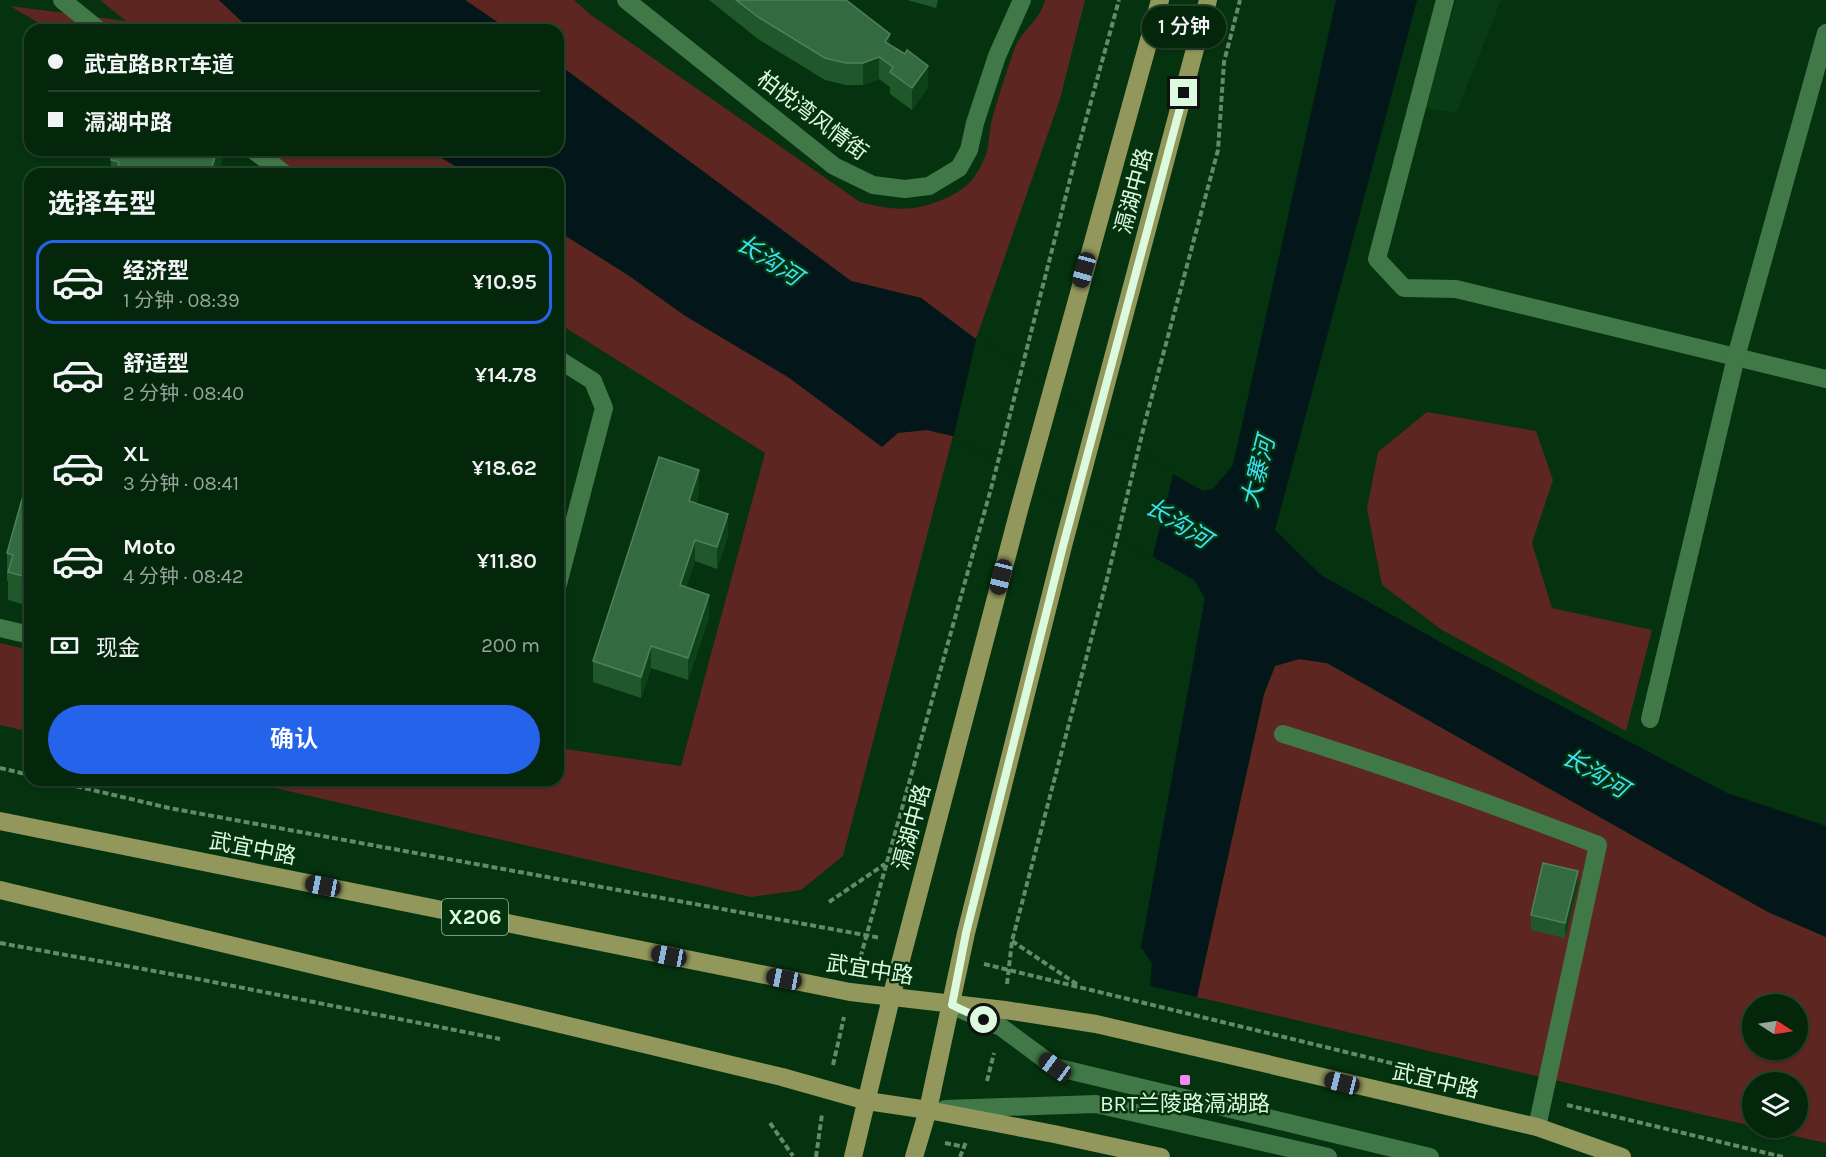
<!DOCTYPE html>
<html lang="zh">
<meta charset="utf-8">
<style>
:root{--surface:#04260b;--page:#123219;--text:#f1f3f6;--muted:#97a59d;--line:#25432c;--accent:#2563eb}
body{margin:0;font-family:Karla,"Noto Sans SC",sans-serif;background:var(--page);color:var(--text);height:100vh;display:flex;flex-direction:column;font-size:22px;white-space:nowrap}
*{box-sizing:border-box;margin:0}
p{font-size:20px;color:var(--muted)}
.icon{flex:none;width:33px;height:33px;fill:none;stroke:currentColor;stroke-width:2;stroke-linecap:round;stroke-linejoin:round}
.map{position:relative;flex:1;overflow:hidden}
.side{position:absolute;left:24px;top:168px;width:540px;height:618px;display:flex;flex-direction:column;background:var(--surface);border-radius:18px;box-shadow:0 2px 4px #0004,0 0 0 2px var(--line)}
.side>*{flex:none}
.top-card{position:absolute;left:24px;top:24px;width:540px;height:132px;border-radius:18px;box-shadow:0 2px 4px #0004,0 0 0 2px var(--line);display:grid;align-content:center;height:132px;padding:0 24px;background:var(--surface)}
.needle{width:39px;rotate:102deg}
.buttons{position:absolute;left:1742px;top:994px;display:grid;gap:12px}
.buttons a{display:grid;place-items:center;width:66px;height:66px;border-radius:50%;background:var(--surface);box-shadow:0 2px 4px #0004,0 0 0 2px var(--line);font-size:30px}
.end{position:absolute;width:27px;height:27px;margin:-14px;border:8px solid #dcfade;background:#111;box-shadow:0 0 0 3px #111}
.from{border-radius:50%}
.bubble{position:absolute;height:42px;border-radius:21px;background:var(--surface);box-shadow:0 2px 4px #0004,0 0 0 2px var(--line);font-size:20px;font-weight:600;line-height:42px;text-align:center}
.car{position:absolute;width:18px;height:36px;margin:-18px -9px;border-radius:8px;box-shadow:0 0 4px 2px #0007;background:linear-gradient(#222 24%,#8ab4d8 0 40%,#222 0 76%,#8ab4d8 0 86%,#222 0)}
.top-card b{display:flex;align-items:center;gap:21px;height:57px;font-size:22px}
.top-card b+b{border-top:2px solid var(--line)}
.top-card i{width:15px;height:15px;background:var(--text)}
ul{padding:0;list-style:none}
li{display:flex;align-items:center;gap:18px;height:84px;margin:0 12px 9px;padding:0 12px;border:3px solid transparent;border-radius:18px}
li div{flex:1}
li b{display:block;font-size:22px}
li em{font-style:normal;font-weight:600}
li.active{border-color:var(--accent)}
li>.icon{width:54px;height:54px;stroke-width:1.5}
h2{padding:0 24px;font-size:27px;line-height:72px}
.pay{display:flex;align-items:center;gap:15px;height:66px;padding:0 24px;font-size:22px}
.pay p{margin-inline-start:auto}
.cta{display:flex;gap:12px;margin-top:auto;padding:12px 24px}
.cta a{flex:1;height:69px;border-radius:36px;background:var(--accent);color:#fff;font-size:24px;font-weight:600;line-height:69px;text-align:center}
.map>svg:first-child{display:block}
.built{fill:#093c14}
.green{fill:#5e2621;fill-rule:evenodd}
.water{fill:#031619}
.pier{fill:#05320f}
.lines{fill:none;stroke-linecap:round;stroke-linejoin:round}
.path{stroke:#648a6a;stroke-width:4;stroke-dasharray:6 3;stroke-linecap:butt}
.minor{stroke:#407847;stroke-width:18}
.major{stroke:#92975c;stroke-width:18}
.wall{fill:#20582b}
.shaded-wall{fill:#0d4218}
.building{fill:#346a3f;stroke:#4f8058;stroke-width:1.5}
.route{stroke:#dcfade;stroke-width:8}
.poi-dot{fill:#f28af3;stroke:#05320f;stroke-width:2}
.labels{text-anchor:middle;stroke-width:5;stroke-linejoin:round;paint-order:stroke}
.shield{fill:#05320f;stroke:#9cbea0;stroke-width:1.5}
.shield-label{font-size:21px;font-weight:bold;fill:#dcfade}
.street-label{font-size:22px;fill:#dcfade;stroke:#05320f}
.poi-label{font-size:22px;fill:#dcfade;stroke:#05320f}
.water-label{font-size:24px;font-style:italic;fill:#39e1f4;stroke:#05320f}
</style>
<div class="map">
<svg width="1826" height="1157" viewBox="0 0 1826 1157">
<rect width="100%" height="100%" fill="#05320f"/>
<polygon class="built" points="1456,0 1501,0 1456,113 1425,108"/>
<g class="green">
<polygon points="100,0 219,0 251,30 51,30 10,6 126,21"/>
<path d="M465,0H574L591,15L860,202C893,210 911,213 944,199C967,189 976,179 986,155C989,145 989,134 991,124C997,99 1006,74 1014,50C1020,31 1039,23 1045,0H1085L1060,99L976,339L921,298L851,281L558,64V30H509Z"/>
<polygon points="259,150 429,150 468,174 300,174"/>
<polygon points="558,231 628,275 684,315 788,377 898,432 927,430 953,436 843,856 801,890 751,897 240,780 558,780 558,748 681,766 765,453 558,323"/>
<polygon points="1427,412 1536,431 1553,480 1532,543 1552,608 1652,630 1626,731 1442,630 1382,585 1367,509 1378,452"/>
<polygon points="0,643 30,650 30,732 0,725"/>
<path d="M1299,659L1327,663L1768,912L1826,937V1143L1759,1128H1797V1083H1752V1126L1197,997L1264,694L1275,666ZM1752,1005H1797V1050H1752Z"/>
</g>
<g class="water">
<polygon points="219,0 465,0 509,30 251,30"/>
<polygon points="1336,0 1417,0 1275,530 1321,575 1449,647 1727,793 1826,826 1826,937 1768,912 1327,663 1299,659 1275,666 1264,694 1197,997 1150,986 1152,963 1141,947 1205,598 1194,580 1132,545 953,436 927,430 898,433 882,447 788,377 684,315 628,275 558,231 558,174 468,174 429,150 558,150 558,64 851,281 921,298 989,349 1152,462 1203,491 1213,489 1233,465"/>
</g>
<polygon class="pier" points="977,336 1154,460 1174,471 1152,559 971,447 953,439"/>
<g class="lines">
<g class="path">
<polyline points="0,768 30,775"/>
<polyline points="50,780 169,808 881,938"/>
<polyline points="829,902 885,864"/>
<polyline points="1012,941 1078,985"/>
<polyline points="0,943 198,979 500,1039"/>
<polyline points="984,964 1469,1082"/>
<polyline points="858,966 992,485 1077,152 1119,0"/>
<polyline points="1007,984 1012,941 1108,575 1145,422 1218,150 1224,62 1240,0"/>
<polyline points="833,1065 844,1017"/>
<polyline points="987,1081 994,1053"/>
<polyline points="1567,1105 1783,1157"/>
<polyline points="770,1123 793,1156"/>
<polyline points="945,1143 965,1147"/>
<polyline points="816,1157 822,1114"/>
<polyline points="960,1157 966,1142"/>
</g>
<g class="minor">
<polyline points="62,0 99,30"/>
<polyline points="626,0 834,166 873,185 905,189 929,186 959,168 969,150 975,123 997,56 1022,0"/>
<polyline points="1445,0 1377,259 1404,288 1456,289 1826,379"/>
<polyline points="253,150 285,174"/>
<polyline points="558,359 593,381 604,408 558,584"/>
<polyline points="0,628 30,635"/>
<polyline points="1650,719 1736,357 1826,33"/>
<path d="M1283,734C1390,767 1494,805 1598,845L1537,1127"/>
<polyline points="953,1006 1001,1027 1055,1067 1430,1157"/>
<polyline points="945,1109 1096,1104 1328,1157"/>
</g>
<g class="major">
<polyline points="0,821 850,992 1005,1010 1096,1024 1537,1127 1622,1157"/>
<polyline points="0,890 782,1077 867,1101 928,1110 1054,1134 1161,1157"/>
<polyline points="853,1157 891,998 1019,510 1160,0"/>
<polyline points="914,1157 928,1110 966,933 1063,546 1208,0"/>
</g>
</g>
<g class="wall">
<polygon points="709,0 846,0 890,45 928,87 912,110 890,94 890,87 879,79 863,85 846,85 825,80 758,39"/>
<polygon points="907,0 938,0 936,8"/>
<polygon points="225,150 218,174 111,174 111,160"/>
<polygon points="30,486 30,606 8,600 8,581 7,581 7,553"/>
<polygon points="699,492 696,503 728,536 717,569 695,561 686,587 709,617 688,680 651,668 641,698 593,682 593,661"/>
<polygon points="1578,886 1565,938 1531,930 1531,915"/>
</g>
<g class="shaded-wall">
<polygon points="890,34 890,56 885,42"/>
<polygon points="879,57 879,79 863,85 863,63"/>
<polygon points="928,66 928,87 912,110 912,88"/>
<polygon points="217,150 225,150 218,174 210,174"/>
<polygon points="699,470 699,492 689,523 689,501"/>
<polygon points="728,514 728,536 717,569 717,547"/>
<polygon points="695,540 695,561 680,607 680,585"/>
<polygon points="709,595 709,617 688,680 688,658"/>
<polygon points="651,646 651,668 641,698 641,677"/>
<polygon points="1578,871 1578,886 1565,938 1565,923"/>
</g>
<g class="building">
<polygon points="736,0 846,0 890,34 885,42 905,54 907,50 928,66 912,88 890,72 893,67 879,57 863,63 846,63 825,58 758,17"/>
<polygon points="114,150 217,150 210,174 204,174 183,168 181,174 116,174 119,162 111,160"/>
<polygon points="659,457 699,470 689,501 728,514 717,547 695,540 680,585 709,595 688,658 651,646 641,677 593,661"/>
<polygon points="26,485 30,486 30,578 8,572 13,555 7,553"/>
<polygon points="1543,863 1578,871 1565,923 1531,915"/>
</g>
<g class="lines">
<polyline class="route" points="984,1020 952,1005 966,933 1063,546 1184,93"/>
</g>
<rect class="poi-dot" x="1179" y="1074" width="12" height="12" rx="3"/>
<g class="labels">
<rect class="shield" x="442" y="899" width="66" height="36" rx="4.5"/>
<g class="shield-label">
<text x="475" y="924">X206</text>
</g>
<g class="street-label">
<text transform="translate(813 115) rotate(37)" y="8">柏悦湾风情街</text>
<text transform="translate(1133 191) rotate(-75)" y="8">滆湖中路</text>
<text transform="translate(911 827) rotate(-75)" y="8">滆湖中路</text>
<text transform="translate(253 848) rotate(11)" y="8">武宜中路</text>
<text transform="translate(870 969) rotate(9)" y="8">武宜中路</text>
<text transform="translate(1436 1080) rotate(13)" y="8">武宜中路</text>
</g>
<g class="poi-label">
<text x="1185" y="1111">BRT兰陵路滆湖路</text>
</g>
<g class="water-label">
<text transform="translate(769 260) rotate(33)" y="8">长沟河</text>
<text transform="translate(1258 472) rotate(-76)" y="8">大寨河</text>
<text transform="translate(1178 523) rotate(32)" y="8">长沟河</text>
<text transform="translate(1595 773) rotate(31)" y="8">长沟河</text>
</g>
</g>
</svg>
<div class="buttons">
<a><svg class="needle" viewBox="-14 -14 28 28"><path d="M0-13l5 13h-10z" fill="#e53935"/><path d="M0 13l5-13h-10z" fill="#97a59d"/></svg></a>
<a><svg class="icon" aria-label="layers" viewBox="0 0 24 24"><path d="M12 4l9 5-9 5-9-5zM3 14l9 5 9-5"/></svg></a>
</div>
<i class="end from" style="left:984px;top:1020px"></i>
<i class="end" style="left:1184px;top:93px"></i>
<div class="bubble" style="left:1142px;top:6px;width:84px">1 分钟</div>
<i class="car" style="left:1084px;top:270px;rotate:196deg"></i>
<i class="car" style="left:1001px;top:577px;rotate:194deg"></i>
<i class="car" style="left:323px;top:886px;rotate:281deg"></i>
<i class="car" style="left:669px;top:956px;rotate:281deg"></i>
<i class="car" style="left:784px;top:979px;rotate:281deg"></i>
<i class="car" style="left:1055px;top:1067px;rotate:306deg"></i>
<i class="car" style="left:1342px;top:1083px;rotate:284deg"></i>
<div class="top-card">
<b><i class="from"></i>武宜路BRT车道</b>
<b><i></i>滆湖中路</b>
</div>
<section class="side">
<h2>选择车型</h2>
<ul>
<li class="active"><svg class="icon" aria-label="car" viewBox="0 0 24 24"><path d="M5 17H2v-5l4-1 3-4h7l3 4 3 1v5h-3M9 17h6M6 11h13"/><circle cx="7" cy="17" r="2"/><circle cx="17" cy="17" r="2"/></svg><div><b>经济型</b><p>1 分钟 · 08:39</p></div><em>¥10.95</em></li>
<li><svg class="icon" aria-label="car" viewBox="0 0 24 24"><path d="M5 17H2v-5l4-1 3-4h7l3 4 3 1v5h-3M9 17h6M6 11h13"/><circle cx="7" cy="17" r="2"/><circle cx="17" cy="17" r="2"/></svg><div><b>舒适型</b><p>2 分钟 · 08:40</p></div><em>¥14.78</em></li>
<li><svg class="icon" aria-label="car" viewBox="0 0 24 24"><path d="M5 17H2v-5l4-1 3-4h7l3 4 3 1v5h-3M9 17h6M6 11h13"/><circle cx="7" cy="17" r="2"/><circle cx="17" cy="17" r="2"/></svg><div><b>XL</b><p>3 分钟 · 08:41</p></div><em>¥18.62</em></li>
<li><svg class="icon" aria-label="car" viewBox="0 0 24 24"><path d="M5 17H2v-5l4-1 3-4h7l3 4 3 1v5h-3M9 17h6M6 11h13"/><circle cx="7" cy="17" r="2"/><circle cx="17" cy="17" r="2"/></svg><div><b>Moto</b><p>4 分钟 · 08:42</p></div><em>¥11.80</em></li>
</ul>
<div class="pay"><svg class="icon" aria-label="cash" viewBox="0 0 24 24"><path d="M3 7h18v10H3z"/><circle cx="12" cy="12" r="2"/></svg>现金<p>200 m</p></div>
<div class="cta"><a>确认</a></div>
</section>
</div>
